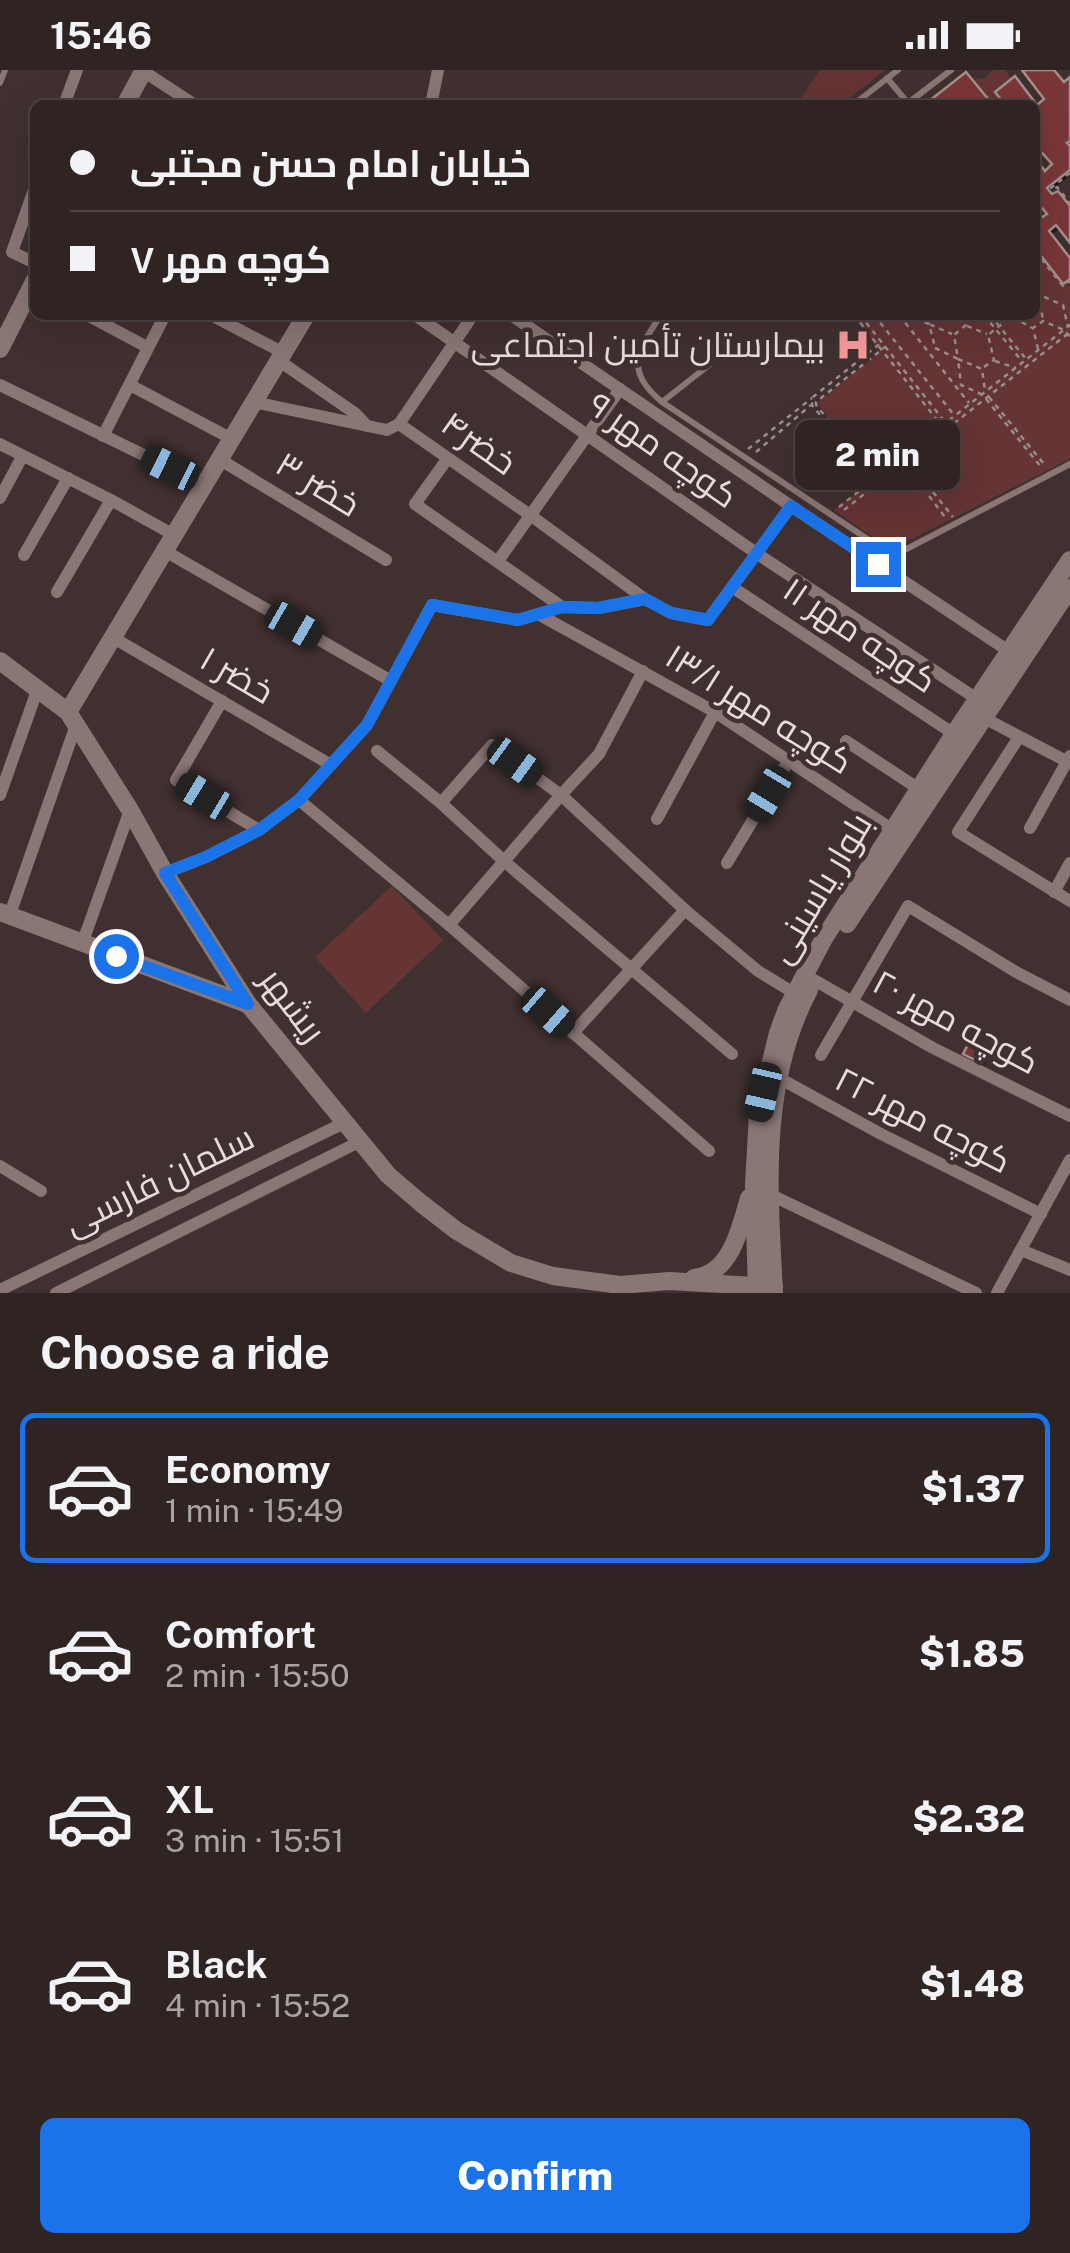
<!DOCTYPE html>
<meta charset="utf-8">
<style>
:root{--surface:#302423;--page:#3c3030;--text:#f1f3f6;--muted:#a8a4a6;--line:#4b4141;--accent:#1a73e8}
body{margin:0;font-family:"Public Sans",Cairo,sans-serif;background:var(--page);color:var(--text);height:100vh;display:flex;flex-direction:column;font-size:38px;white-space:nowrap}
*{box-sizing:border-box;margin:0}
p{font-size:32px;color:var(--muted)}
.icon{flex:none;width:55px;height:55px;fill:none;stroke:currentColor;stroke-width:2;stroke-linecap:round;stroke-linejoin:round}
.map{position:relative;height:1223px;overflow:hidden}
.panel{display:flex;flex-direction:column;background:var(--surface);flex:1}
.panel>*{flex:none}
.guide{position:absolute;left:30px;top:30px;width:1010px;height:220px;border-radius:15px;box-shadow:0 10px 40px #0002,0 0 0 2px var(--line);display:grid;align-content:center;height:220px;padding:0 40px;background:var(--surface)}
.end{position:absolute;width:45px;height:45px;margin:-22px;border:12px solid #1a73e8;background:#fff;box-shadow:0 0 0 5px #fff}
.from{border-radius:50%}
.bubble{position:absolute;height:70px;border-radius:15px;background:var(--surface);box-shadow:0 10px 40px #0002,0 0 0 2px var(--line);font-size:32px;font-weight:800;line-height:70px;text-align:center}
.car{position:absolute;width:30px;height:60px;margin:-30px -15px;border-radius:12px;box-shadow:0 0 8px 2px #0007;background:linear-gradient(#222 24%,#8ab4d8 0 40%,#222 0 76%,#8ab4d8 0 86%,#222 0)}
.guide b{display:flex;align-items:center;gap:35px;height:95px;font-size:38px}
.guide b+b{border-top:2px solid var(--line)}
.guide i{width:25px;height:25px;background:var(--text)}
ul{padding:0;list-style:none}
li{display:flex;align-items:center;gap:30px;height:150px;margin:0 20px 15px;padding:0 20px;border:5px solid transparent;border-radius:15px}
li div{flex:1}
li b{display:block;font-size:38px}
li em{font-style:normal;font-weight:800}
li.current{border-color:var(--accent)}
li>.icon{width:90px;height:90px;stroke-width:1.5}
h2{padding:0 40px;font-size:45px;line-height:120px}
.action{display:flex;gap:20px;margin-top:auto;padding:20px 40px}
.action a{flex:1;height:115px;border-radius:15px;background:var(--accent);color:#fff;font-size:40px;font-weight:800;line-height:115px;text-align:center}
.status{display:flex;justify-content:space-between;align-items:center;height:70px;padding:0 50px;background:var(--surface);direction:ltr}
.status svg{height:28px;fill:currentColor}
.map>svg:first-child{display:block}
.green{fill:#653435}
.shadow{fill:#0007}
.building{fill:#7a3637;stroke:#a38f8e;stroke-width:2.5}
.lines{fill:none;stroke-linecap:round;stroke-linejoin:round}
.path{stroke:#9a8d8c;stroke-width:2.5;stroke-dasharray:5 5;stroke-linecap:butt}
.lane{stroke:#897675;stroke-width:6}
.street{stroke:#897675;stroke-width:12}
.secondary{stroke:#897675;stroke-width:18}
.route{stroke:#1a73e8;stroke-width:12}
.labels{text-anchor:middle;stroke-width:9;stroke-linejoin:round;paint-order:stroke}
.poi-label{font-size:35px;fill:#e6dcdb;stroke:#40302f;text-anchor:end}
.street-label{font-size:35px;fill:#e6dcdb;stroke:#40302f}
</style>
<div class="status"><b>15:46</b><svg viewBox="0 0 49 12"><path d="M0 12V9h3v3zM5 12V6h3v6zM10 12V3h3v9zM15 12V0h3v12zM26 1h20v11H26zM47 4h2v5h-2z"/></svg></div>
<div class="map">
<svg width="1070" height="1223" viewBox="0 0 1070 1223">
<rect width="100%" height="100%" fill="#40302f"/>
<g class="green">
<polygon points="820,0 885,0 841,35 796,35"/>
<polygon points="992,0 1005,0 1012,9 995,22 1005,35 993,35 974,11 977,8 984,9"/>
<polygon points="1035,178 1063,214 1070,209 1070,389 894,478 888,478 834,440 876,407 817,333 880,282 853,245 1035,245"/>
<polygon points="392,816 443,870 366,943 315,887"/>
</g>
<g class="shadow">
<polygon points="1026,0 1052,0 1064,15 1070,10 1070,68 1064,72 1070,80 1070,106 1049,122 1070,139 1070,168 1061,157 1051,165 1070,190 1069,216 1035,174 1035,147 1040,152 1050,144 1042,134 1035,140 1035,91 1045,104 1056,95 1041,76 1035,81 1035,35 1008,35 1015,9 1038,38 1048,29"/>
<polygon points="987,980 991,984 985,995 969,987"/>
</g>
<g class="building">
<polygon points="1022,0 1054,0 1064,12 1070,7 1070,71 1067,73 1070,76 1070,100 1047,118 1052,124 1058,121 1070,136 1070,173 1056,155 1049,161 1070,188 1070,209 1063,214 1035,178 1035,144 1039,149 1047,144 1037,132 1035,134 1035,88 1045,101 1052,94 1035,75 1035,35 1005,35 995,22 1015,6 1037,35 1044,29"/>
<polygon points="966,2 993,35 924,35"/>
<polygon points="971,969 989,978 981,993 963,984"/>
</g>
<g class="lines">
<g class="path">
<polyline points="1070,103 1051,118 1053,120 1057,117 1070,133"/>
<polyline points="1035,181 1063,216 1070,211"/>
<polyline points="1035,203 1043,250"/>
<polyline points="1035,223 1063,235 1068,257"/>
<polyline points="854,245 941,355"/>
<polyline points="860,245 945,352"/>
<polyline points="874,245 954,345"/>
<polyline points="899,245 969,333"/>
<polyline points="906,245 929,254 935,277"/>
<polyline points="928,245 929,254 952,264"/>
<polyline points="964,245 966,255 954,265 958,289 982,299 985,321"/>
<polyline points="984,245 1021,290"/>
<polyline points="990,245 1026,289"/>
<polyline points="1013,247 1032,258"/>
<polyline points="967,256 987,264"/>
<polyline points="935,278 958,289 961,315 981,324"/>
<polyline points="1038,279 1033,258 1043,251 1064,260 1070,267"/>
<polyline points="995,291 1016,298"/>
<polyline points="984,297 994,290 988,265 1012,246"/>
<polyline points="989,327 1044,394"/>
<polyline points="986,329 1041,397"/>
<polyline points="748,379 812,328"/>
<polyline points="756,382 811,335"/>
<polyline points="908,391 953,447"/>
<polyline points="905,394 945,447"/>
<polyline points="874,406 816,335 816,332 885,277"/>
<polyline points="876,415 812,335 813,327 882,272"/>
<polyline points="839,437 1070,255"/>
<polyline points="844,440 1070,262"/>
</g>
<g class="lane">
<polyline points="887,8 908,33 951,0"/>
<polyline points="0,13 5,0"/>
<polyline points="853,35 898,0"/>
<path d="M661,245C637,281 624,300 662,332L893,486L1070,394"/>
<polyline points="662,332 709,295"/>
</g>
<g class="street">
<polyline points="143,1 195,35"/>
<polyline points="64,35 77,0"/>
<polyline points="431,35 438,0"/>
<polyline points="35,117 12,182 35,193"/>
<polyline points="87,245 147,277"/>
<polyline points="211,245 282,282"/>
<polyline points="415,245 756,483 977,629"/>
<polyline points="511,245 791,436 1010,582"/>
<polyline points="278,290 356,344 367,356"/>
<polyline points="0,315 203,414"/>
<polyline points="130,315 232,369"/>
<polyline points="254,332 387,360 399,354 530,445 645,529"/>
<polyline points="399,354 473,245"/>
<polyline points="103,366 165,245"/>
<polyline points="0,374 111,430 174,465"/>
<polyline points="448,388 415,434 562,537"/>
<polyline points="219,389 386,490"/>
<polyline points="0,428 22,387"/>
<polyline points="165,481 391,611"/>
<polyline points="24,485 68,408"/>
<polyline points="498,491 620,319"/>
<polyline points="732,517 954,664"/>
<polyline points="57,522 111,430"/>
<polyline points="538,544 715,642 893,760"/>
<polyline points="112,567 331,695"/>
<polyline points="222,631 176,710 259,760"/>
<polyline points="984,648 1070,693"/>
<polyline points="1019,667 958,762 1070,831"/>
<polyline points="846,671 919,719"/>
<polyline points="377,681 441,733 505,792 732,984"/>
<polyline points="0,725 38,618"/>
<polyline points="299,730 449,855 709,1081"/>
<polyline points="441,733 492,675 561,725 685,840 758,901 794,923"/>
<polyline points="657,749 715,642"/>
<polyline points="1030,758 1070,686"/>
<polyline points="727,793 789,690"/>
<polyline points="165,803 206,787 259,760 299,730 367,655 432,535 518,550 562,537 599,538 645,529 671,543 708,550 791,436"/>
<polyline points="1054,822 1070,793"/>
<polyline points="9,847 76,655"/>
<polyline points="449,855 561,725 599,684 643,601"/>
<polyline points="82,874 130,740"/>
<polyline points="814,910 933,978 1070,1046"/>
<polyline points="573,963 685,840"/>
<polyline points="821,985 908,836 1016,902 1070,930"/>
<polyline points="779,1008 881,1064 1041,1144"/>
<polyline points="0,1096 41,1121"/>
<polyline points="769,1124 976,1223"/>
<polyline points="1021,1180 1070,1200"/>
<polyline points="0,1220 344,1053"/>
<polyline points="56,1223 359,1072"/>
<polyline points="997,1223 1070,1090"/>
</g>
<g class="secondary">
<polyline points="125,35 144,0"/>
<polyline points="0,279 35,210"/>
<polyline points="0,591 68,642 130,740 165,803 248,934 388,1105 422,1134 457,1161 511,1193 553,1206 620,1215 669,1211 774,1217"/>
<polyline points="68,642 306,245"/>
<polyline points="0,842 247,934"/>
<polyline points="847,854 1070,518"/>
<path d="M694,1208C731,1204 740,1159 749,1128"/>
<polyline points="757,1223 754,1114 758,1044 778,963 786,941 823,870 954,664 1070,490"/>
<path d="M774,1223C769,1120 759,1015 809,920"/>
</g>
</g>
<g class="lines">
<polyline class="route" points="116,886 248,934 165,803 206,787 259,760 299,730 367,655 432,535 518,550 562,537 598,538 645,529 671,543 708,550 791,436 878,494"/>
</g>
<defs>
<g id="hospital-bare" transform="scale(2.7)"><path d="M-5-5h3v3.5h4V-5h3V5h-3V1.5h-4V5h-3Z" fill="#f59b9a" stroke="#40302f" stroke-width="2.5" paint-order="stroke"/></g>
</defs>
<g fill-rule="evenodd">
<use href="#hospital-bare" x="853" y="275"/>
</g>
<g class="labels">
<g class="poi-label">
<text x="825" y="287">بیمارستان تأمین اجتماعی</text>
</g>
<g class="street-label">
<text transform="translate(479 373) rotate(35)" y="12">خضر۴</text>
<text transform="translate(663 380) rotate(35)" y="12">کوچه مهر ۹</text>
<text transform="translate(318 414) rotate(31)" y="12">خضر ۳</text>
<text transform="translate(860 565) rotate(34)" y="12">کوچه مهر ۱۱</text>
<text transform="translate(237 605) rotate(30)" y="12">خضر ۱</text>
<text transform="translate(759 639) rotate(32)" y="12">کوچه مهر ۱۳/۱</text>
<text transform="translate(820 818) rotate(-59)" y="12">بلوار یاسینی</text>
<text transform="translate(293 935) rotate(53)" y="12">ریشهر</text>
<text transform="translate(956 952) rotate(28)" y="12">کوچه مهر ۲۰</text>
<text transform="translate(923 1050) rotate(27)" y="12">کوچه مهر ۲۲</text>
<text transform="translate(159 1110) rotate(-26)" y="12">سلمان فارسی</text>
</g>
</g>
</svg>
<i class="end from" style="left:116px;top:886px"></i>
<i class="end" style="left:878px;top:494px"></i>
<div class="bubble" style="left:795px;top:350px;width:165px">2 min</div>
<i class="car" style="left:170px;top:398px;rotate:296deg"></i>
<i class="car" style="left:294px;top:555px;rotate:120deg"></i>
<i class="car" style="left:515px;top:692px;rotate:126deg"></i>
<i class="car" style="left:768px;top:724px;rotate:211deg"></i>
<i class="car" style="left:204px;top:726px;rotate:301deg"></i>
<i class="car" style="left:548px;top:942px;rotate:131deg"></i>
<i class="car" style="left:763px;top:1022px;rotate:193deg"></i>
<div class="guide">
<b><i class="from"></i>خیابان امام حسن مجتبی</b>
<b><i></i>کوچه مهر ۷</b>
</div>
</div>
<section class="panel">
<h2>Choose a ride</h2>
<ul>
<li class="current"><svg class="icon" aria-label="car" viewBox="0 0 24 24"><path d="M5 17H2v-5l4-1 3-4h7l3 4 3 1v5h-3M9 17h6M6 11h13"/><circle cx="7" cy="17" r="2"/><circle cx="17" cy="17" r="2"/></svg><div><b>Economy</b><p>1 min · 15:49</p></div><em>$1.37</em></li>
<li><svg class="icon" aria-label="car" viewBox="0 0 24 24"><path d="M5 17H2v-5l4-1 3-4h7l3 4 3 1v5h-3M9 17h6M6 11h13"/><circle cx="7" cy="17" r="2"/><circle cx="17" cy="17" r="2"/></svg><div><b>Comfort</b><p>2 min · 15:50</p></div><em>$1.85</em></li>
<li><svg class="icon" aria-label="car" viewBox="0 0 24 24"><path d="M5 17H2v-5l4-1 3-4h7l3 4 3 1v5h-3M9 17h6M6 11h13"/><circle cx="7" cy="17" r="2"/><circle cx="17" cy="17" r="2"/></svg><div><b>XL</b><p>3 min · 15:51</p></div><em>$2.32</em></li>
<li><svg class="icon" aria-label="car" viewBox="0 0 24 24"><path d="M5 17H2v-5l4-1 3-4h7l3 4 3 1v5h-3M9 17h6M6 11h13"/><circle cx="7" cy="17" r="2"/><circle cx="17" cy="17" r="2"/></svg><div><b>Black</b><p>4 min · 15:52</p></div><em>$1.48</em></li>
</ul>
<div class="action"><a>Confirm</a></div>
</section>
